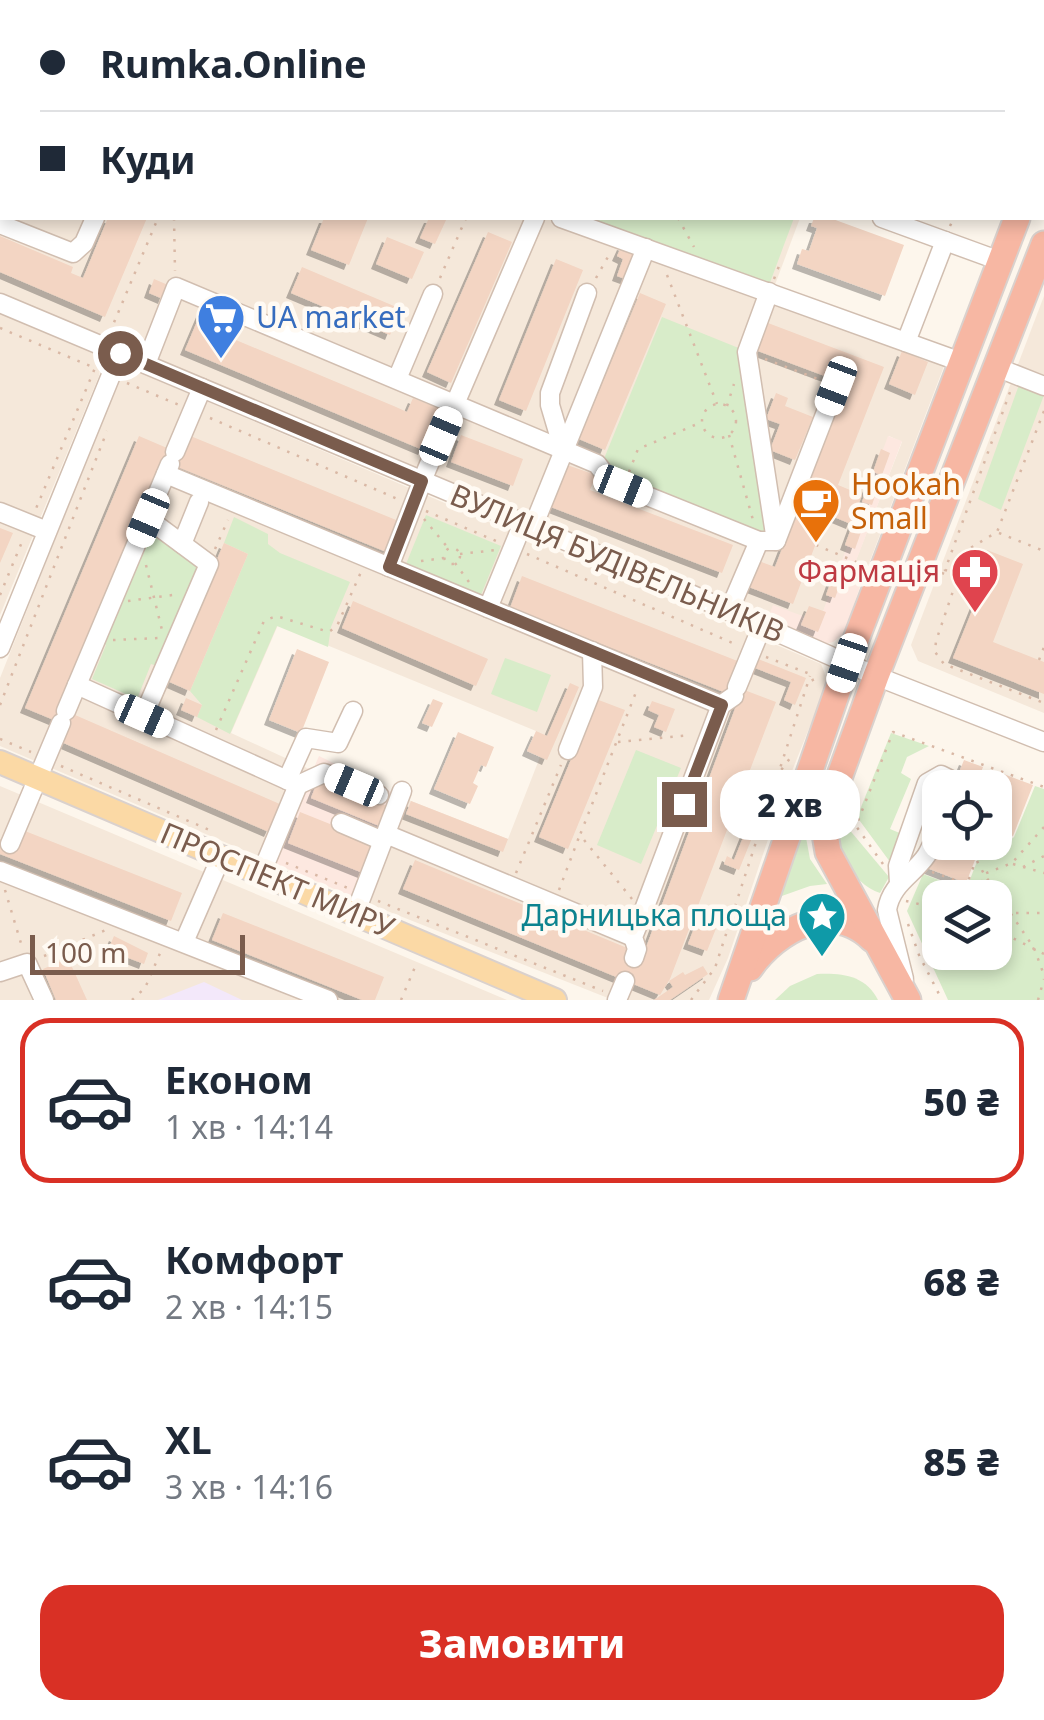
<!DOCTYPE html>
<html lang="uk">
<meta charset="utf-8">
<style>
:root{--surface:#fff;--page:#f6f6f7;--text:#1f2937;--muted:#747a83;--line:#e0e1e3;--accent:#d93025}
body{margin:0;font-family:"Noto Sans",sans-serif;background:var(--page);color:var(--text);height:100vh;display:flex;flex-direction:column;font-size:38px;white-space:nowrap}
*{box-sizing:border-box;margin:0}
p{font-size:32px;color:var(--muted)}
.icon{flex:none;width:55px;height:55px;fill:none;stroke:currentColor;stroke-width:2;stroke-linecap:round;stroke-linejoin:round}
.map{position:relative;height:1000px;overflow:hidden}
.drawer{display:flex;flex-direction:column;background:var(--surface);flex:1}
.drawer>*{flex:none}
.guide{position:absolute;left:0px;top:0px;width:1045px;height:220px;box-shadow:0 5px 15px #0003;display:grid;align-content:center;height:220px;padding:0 40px;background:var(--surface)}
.tools{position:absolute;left:922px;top:770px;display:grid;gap:20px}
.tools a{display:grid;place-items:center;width:90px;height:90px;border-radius:20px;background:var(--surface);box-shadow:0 5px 15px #0003;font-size:50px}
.scale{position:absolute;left:30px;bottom:25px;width:215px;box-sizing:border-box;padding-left:10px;border:5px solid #7a5c4d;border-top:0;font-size:28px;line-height:35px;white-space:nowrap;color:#7a5c4d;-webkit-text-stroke:8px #fffaf3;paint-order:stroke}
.end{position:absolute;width:45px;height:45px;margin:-22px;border:12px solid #7a5c4d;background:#fff;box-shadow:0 0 0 5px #fff}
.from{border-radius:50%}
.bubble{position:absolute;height:70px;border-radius:30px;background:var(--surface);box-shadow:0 5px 15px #0003;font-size:32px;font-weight:800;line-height:70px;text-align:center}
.car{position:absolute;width:30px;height:60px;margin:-30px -15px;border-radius:12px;box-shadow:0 0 8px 2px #0007;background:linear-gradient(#fff 24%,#345 0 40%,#fff 0 76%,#345 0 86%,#fff 0)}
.guide b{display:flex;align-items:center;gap:35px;height:95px;font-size:38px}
.guide b+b{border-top:2px solid var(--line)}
.guide i{width:25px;height:25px;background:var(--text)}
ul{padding:18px 0 0;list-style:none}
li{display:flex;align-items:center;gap:30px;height:165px;margin:0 20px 15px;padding:0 20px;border:5px solid transparent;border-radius:30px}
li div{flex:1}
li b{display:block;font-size:38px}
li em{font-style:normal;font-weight:800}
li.active{border-color:var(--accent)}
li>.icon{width:90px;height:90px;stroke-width:1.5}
.button{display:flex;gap:20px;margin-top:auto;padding:20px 40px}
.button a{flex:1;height:115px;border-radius:30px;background:var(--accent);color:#fff;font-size:40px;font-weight:800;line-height:115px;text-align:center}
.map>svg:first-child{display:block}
.residential{fill:#f5e8da}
.commercial{fill:#fde8e0}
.education{fill:#f3e8fa}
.green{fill:#d8ecc9;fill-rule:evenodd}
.building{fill:#f3d5c3;filter:url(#shadow)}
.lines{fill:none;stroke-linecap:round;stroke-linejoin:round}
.minor-casing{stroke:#d1beb0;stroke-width:21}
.major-casing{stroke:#dad1cd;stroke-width:26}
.highway-casing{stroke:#dad1cd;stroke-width:29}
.path{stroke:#d9b8a5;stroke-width:2.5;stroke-dasharray:2.5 8;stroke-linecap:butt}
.minor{stroke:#fff;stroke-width:18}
.major{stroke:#fbd9a5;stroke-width:22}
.highway{stroke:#f7b7a3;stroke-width:25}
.route{stroke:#7a5c4d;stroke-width:12}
.labels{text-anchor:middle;stroke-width:9;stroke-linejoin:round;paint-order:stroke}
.shop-label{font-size:30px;fill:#366cbe;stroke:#fffaf3;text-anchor:start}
.food-label{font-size:30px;fill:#c56008;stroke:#fffaf3;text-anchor:start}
.street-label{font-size:30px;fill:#7a5c4d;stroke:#fffaf3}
.health-label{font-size:30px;fill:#be3a42;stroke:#fffaf3;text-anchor:end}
.culture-label{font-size:30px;fill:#0d838f;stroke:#fffaf3;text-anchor:end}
</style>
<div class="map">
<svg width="1044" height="1000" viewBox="0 0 1044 1000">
<defs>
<filter id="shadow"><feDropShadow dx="-5" dy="5" stdDeviation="0" flood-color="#0004"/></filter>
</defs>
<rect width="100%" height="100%" fill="#fdf6ec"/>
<g class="residential">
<polygon points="0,0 1044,0 1044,102 1043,106 1042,2 2,2 2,218 800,218 773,290 949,353 860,587 847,583 902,442 889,436 819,623 766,622 0,295"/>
<polygon points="1044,296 1044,713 918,661 911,645"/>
<polygon points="0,312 95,353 101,363 99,376 0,615"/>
<polygon points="136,371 821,664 827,679 826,686 786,786 728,958 709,1000 613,1000 367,903 406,799 508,839 540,757 536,731 278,625 231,733 307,768 271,862 0,746 0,678 117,384 124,374"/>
<polygon points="0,786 507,1000 0,1000"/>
</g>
<g class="commercial">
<polygon points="888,436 902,441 848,582 860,587 844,633 833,642 821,645 766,622 773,605 819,622"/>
<polygon points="319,756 406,799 367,903 271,862 307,768 313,770"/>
</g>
<g class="education">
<polygon points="141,0 604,0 599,2"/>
<polygon points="204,982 242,1000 158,1000"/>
</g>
<g class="green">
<polygon points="570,218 794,218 765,296"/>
<polygon points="662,317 751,353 773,540 607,478 601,466"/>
<polygon points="1020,382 1044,391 1044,395 1001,510 978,499"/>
<polygon points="426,515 501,546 479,600 404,569"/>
<polygon points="234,517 268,534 268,544 280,553 350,582 331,627 328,647 277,626 230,734 197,717 202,705 190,691 248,554 224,543"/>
<polygon points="147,518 207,563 163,668 151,664 137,699 92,679 106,645 96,640"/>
<polygon points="505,658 551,675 537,712 491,694"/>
<polygon points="891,733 929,746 907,757 901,773 911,779 890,829 902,834 893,866 857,817"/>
<polygon points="636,750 681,768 641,864 597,845"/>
<path d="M1035,786L1044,789V1000H948L907,911L923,874L966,890L984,843L1002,847L1014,837ZM940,898H995V952H940Z"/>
<path d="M837,815L889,877L880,893C852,884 829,844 837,815Z"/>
<polygon points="804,827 810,859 827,884 810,886 779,897"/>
<path d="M817,974C842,973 865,975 878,1000H775L790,986Z"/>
</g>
<g class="building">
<polygon points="108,218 147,218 105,317 0,272 0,236 73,267 71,273 83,278"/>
<polygon points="324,218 368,218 349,265 311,250"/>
<polygon points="429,218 447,218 435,244 420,238"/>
<polygon points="814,218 830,218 904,245 885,296 797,264 802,249 809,251 817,228 811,226"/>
<polygon points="488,232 512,242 451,383 427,372"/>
<polygon points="387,237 424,252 412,279 376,264"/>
<polygon points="622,245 639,251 628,280 617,276 623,259 617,256"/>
<polygon points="556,259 583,270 526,411 499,400"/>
<polygon points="302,267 401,309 390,335 291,293"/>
<polygon points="154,279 168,285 163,299 149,293"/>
<polygon points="640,293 666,304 605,450 579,439"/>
<polygon points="202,310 229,322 224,335 396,407 407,412 413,398 440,409 423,450 185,350"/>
<polygon points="768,323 884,367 838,485 862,495 851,524 827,514 793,604 749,587 759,561 775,567 846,384 758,351"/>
<polygon points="902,351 928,362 915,395 889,384"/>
<polygon points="776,393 788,398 785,406 813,417 795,460 770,450 780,424 766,419"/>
<polygon points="188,435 401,522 389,553 163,461 59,708 282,805 269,832 59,741 66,725 25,708 139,436 181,454"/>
<polygon points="461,435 523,459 513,486 451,462"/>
<polygon points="881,449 890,453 882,475 873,472"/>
<polygon points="567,465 596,475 590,490 733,545 722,573 551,507"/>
<polygon points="870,481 879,484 872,505 862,502"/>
<polygon points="856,515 866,518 855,549 845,545"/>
<polygon points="0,528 13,533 0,563"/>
<polygon points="224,543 248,554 190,691 165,680"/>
<polygon points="987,550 1023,564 993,642 1044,662 1044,694 953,658 986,576 978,573"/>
<polygon points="837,565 846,568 835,598 826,595"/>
<polygon points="522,576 740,662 731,685 776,702 670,979 660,995 403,889 415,860 632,950 641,961 739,698 510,608"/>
<polygon points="353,601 488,659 476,686 342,628"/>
<polygon points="809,606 826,612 818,632 801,625"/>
<polygon points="297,649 329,662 301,733 269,720"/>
<polygon points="753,657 806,678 795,705 784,700 791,682 750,666"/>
<polygon points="570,683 579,687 547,760 527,751 536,731 547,736"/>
<polygon points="186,698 202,705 197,717 181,710"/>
<polygon points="433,699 443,703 432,727 422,723"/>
<polygon points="596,699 625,710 568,849 539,837"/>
<polygon points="652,701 675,709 666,732 654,727 659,715 648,710"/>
<polygon points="458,732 494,747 486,767 481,765 473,783 478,786 470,804 434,789"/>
<polygon points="964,760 983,767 975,788 960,788 956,780"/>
<polygon points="1001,773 1033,785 1013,836 1005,833 1000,845 995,843 995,788"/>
<polygon points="319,778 390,807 382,827 311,798"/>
<polygon points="411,801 508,839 503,852 406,814"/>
<polygon points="300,812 375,842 363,873 288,843"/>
<polygon points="750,820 758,823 739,870 724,864 727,856 734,860"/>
<polygon points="25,831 182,893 171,921 0,854 0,839 19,847"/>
<polygon points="940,842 982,842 966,883 927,868"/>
<polygon points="223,913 384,977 375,1000 362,1000 212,940"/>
<polygon points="698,918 717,926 707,951 688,944"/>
<polygon points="114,936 148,953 144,964 108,950"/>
<polygon points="68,958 87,1000 56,1000 43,969"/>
<polygon points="703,966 708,974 692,985 670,1000 654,1000 673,987 669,981 683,972 685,975"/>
</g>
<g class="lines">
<g class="minor-casing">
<g id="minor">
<polyline points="134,0 135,2"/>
<polyline points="970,2 971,0"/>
<polyline points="0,189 2,183"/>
<polyline points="561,218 961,362"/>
<polyline points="882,218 1000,261"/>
<polyline points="0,224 73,253 84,243 95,218"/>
<polyline points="0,303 661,581 876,676 1044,742"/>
<polyline points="906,342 945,241"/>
<polyline points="146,364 176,287 597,464 610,481 759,541 776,541 747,352 769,292"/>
<polyline points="996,367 1044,386"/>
<polyline points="397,379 433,294"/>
<polyline points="563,449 550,405 550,393 587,293"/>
<polyline points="175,452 202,388"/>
<polyline points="166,474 721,705"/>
<polyline points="0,512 47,531"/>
<polyline points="533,527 646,248"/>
<polyline points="776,541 836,386"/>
<polyline points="182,544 199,502"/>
<polyline points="389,567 427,469 535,218"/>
<polyline points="488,608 523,523"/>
<polyline points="729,611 759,541"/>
<polyline points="0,648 120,353"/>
<polyline points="77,685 298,785 261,874"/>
<polyline points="737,687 762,626"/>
<polyline points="66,711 170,464"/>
<polyline points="144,715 209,564 147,518"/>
<polyline points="568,750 593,687 592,651"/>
<polyline points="287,780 306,738 338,743 353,711"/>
<polyline points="298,785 324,773 379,795"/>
<polyline points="341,823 383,841"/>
<polyline points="386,834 633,937"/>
<polyline points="10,844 61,723"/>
<polyline points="0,871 328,1000"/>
<polyline points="899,883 898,866 927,783 941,775 953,781 955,788"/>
<polyline points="355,914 402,791"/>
<polyline points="184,942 221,857"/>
<polyline points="634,958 637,949 633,937 643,912 721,705 734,696"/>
<polyline points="0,972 27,963 44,1000"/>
<path d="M904,979L887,910C891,884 913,875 926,856C932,847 936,834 940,825"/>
<polyline points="617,1000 625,981"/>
</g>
</g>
<g class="major-casing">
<polyline id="major" points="0,762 555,1000"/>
</g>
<g class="highway-casing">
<g id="highway">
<polyline points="1042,152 1044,148"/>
<path d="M750,968C777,930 831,899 872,939"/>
<polyline points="731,1000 847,663 1017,218"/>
<polyline points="908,1000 828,852 823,822 876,676 1044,244"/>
</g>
</g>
<g class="path">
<polyline points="264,0 265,2"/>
<polyline points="701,0 703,2"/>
<polyline points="79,2 80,0"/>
<polyline points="172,2 173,0"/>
<polyline points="329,2 330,2"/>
<polyline points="468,2 469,0"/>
<polyline points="640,2 642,0"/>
<polyline points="663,2 663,0"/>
<polyline points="714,2 719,0"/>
<polyline points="788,2 789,0"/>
<polyline points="1035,2 1036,0"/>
<polyline points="174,218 175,271"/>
<polyline points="678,218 694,247"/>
<polyline points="950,226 954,218"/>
<polyline points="667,275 717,404"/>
<polyline points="440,278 466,218"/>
<polyline points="596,278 609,255"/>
<polyline points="774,279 779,266"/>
<polyline points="0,328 95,368 35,511"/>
<polyline points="110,332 158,218"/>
<polyline points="765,359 823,381"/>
<polyline points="127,383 179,405"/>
<circle cx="719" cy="421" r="17"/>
<polyline points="727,406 734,384"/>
<polyline points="1044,411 997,532 967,550 936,641 935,652 944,664 1044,703"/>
<polyline points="210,418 400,500"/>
<polyline points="729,435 753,520"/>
<polyline points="629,472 638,449 702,422"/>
<polyline points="426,511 496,541"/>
<polyline points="424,519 449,549"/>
<polyline points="999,533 1044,551"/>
<polyline points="816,545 861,564"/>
<circle cx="452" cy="556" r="8"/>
<polyline points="215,549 228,520"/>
<polyline points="460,554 496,550"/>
<polyline points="527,554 735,644"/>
<polyline points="421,561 444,558"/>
<polyline points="455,563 469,582"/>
<polyline points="146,565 162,630"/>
<polyline points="957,574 945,570 1010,392"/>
<polyline points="938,584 944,571"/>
<polyline points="0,595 24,537"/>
<polyline points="128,601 180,594"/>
<polyline points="113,640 160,638"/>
<polyline points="766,657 810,674 816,687"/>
<polyline points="1039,660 1044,647"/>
<polyline points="0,705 107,431"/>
<polyline points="216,730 264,621 276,616 329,632 337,626 361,572"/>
<polyline points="0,739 31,752"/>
<polyline points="618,742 690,735"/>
<polyline points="61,766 214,832"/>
<polyline points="775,778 794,753"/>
<polyline points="1044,827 1012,863 984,874 1034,948 1044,975"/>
<polyline points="977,861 984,874 979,898"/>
<polyline points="286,863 348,888"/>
<polyline points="883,864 856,826 893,732 1044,787"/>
<polyline points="1013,864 1044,873"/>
<polyline points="1023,867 1044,856"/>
<polyline points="932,872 967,884 976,860"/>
<polyline points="516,873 561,765"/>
<polyline points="5,890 23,950"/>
<polyline points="559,890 579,837"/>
<polyline points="632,899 580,835 638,687"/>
<polyline points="378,901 603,991"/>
<polyline points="906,901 940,909"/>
<polyline points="995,913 1044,913"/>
<polyline points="908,924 919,955 942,1000"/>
<polyline points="995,929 1044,954"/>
<polyline points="44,956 106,930"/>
<polyline points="132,1000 145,988 161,951"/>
<polyline points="401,1000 415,967"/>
<polyline points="691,1000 715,968 810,676"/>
<polyline points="1038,1000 1044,979"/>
</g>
<use href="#minor" class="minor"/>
<use href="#major" class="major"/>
<use href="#highway" class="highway"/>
</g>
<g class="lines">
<polyline class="route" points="120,353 422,481 389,567 722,705 684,804"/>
</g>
<defs>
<g id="supermarket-pin" transform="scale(2.5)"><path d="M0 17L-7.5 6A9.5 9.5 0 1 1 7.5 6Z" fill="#3f7fe0" stroke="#fffaf3"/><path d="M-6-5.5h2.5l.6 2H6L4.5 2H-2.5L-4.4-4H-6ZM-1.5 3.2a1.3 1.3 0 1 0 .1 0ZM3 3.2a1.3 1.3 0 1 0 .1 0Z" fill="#fff"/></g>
<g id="cafe-pin" transform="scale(2.5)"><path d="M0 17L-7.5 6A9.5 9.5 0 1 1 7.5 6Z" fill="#e8710a" stroke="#fffaf3"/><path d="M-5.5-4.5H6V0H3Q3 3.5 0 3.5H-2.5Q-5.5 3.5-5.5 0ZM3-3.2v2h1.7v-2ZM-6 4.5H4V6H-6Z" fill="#fff"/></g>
<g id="pharmacy-pin" transform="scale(2.5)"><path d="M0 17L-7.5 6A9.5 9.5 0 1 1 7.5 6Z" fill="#e0444e" stroke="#fffaf3"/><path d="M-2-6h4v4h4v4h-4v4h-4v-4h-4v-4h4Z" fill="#fff"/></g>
<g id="sight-pin" transform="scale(2.5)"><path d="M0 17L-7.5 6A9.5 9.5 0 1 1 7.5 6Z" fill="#0f9aa8" stroke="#fffaf3"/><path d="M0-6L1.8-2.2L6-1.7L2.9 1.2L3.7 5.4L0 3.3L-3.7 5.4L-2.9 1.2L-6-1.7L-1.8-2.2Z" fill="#fff"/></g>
</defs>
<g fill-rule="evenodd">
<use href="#supermarket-pin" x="221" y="318"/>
<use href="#cafe-pin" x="816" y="502"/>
<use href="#pharmacy-pin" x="975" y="572"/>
<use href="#sight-pin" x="822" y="916"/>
</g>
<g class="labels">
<g class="shop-label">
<text x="256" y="328">UA market</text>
</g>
<g class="food-label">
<text x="851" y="495">Hookah<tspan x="851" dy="34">Small</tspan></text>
</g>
<g class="street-label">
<text transform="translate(617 564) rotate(23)" y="10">ВУЛИЦЯ БУДІВЕЛЬНИКІВ</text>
<text transform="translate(277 881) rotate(23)" y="10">ПРОСПЕКТ МИРУ</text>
</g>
<g class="health-label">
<text x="940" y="582">Фармація</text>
</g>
<g class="culture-label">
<text x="787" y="926">Дарницька площа</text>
</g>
</g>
</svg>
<div class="tools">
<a><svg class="icon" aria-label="locate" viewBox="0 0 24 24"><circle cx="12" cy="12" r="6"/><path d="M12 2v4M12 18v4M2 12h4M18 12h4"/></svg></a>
<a><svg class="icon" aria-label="layers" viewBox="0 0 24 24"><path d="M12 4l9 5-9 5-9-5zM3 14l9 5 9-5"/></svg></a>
</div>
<div class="scale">100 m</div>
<i class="end from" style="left:120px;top:353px"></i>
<i class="end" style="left:684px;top:804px"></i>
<div class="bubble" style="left:720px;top:770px;width:140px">2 хв</div>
<i class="car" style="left:836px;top:386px;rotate:201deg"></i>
<i class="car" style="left:441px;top:436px;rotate:23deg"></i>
<i class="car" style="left:623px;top:486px;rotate:112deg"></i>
<i class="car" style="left:148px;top:518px;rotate:203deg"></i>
<i class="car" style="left:847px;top:663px;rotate:199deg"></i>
<i class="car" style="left:144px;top:716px;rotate:114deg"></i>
<i class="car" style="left:354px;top:785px;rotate:293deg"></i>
<div class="guide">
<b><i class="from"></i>Rumka.Online</b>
<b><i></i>Куди</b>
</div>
</div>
<section class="drawer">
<ul>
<li class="active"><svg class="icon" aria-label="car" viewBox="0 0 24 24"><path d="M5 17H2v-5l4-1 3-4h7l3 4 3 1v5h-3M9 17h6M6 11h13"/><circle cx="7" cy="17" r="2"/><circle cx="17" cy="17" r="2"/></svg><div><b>Економ</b><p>1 хв · 14:14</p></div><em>50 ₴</em></li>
<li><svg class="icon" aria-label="car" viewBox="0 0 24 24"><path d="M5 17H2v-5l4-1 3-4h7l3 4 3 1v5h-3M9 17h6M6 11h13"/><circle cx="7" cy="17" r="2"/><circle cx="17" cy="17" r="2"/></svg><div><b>Комфорт</b><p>2 хв · 14:15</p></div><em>68 ₴</em></li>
<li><svg class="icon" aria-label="car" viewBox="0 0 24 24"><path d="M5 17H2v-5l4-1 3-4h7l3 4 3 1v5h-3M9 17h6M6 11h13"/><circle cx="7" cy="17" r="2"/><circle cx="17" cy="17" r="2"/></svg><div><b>XL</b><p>3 хв · 14:16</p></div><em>85 ₴</em></li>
</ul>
<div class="button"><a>Замовити</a></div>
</section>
